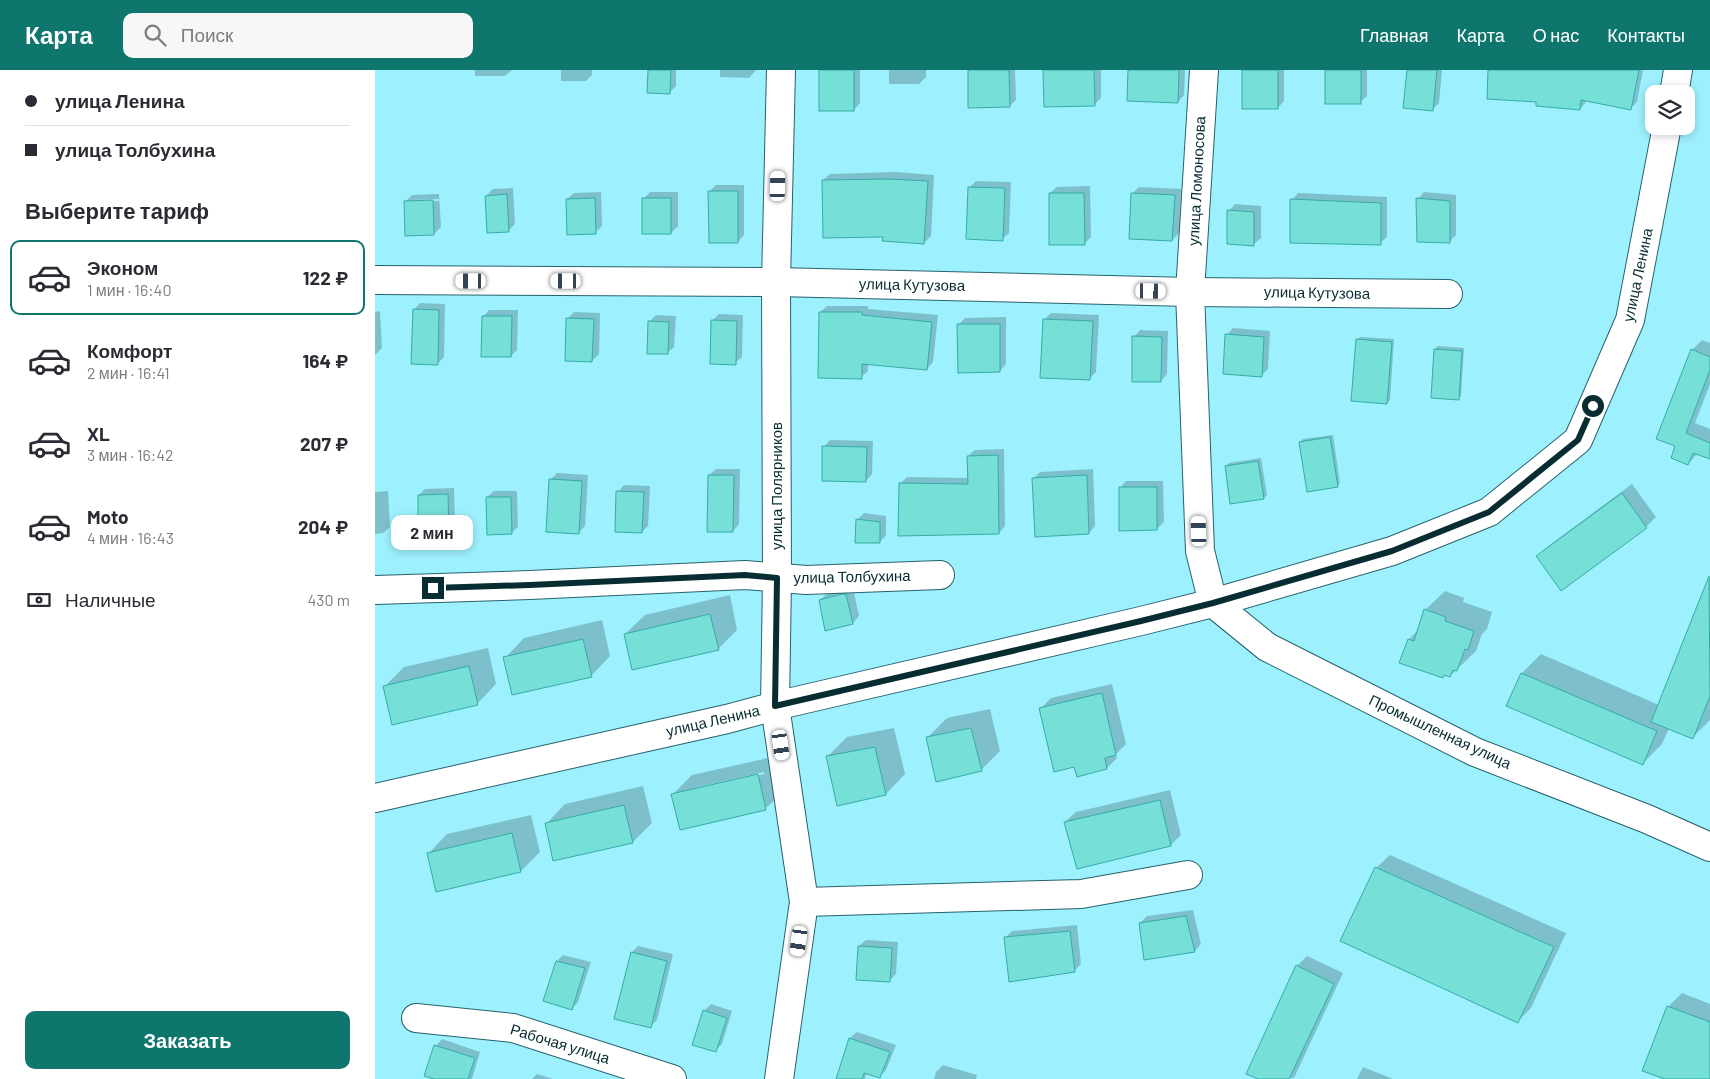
<!DOCTYPE html>
<html lang="ru">
<meta charset="utf-8">
<style>
:root{--surface:#fff;--page:#f7f7f7;--text:#2b2b33;--muted:#7c7c81;--line:#e1e1e2;--accent:#0f766e}
body{margin:0;font-family:Barlow,sans-serif;background:var(--page);color:var(--text);height:100vh;display:flex;flex-direction:column;font-size:19px;white-space:nowrap}
*{box-sizing:border-box;margin:0}
p{font-size:16px;color:var(--muted)}
.icon{flex:none;width:28px;height:28px;fill:none;stroke:currentColor;stroke-width:2;stroke-linecap:round;stroke-linejoin:round}
.map{position:relative;flex:1;overflow:hidden}
.details{display:flex;flex-direction:column;background:var(--surface);width:375px}
.details>*{flex:none}
.top-card{display:grid;align-content:center;height:110px;padding:0 25px;background:var(--surface)}
.tools{position:absolute;left:1270px;top:15px;display:grid;gap:10px}
.tools a{display:grid;place-items:center;width:50px;height:50px;border-radius:10px;background:var(--surface);box-shadow:0 2px 8px #0003;font-size:25px}
.end{position:absolute;width:22px;height:22px;margin:-11px;border:6px solid #072c31;background:#fff;box-shadow:0 0 0 2px #fff}
.from{border-radius:50%}
.bubble{position:absolute;height:35px;border-radius:10px;background:var(--surface);box-shadow:0 2px 8px #0003;font-size:16px;font-weight:700;line-height:35px;text-align:center}
.car{position:absolute;width:15px;height:30px;margin:-15px -8px;border-radius:6px;box-shadow:0 0 4px 1px #0007;background:linear-gradient(#fff 24%,#345 0 40%,#fff 0 76%,#345 0 86%,#fff 0)}
.top-card b{display:flex;align-items:center;gap:18px;height:48px;font-size:19px}
.top-card b+b{border-top:1px solid var(--line)}
.top-card i{width:12px;height:12px;background:var(--text)}
ul{padding:0;list-style:none}
li{display:flex;align-items:center;gap:15px;height:75px;margin:0 10px 8px;padding:0 15px;border:2px solid transparent;border-radius:10px}
li div{flex:1}
li b{display:block;font-size:19px}
li em{font-style:normal;font-weight:700}
li.selected{border-color:var(--accent)}
li>.icon{width:45px;height:45px;stroke-width:1.5}
h2{padding:0 25px;font-size:22px;line-height:60px}
.pay{display:flex;align-items:center;gap:12px;height:55px;padding:0 25px;font-size:19px}
.pay p{margin-inline-start:auto}
.cta{display:flex;gap:10px;margin-top:auto;padding:10px 25px}
.cta a{flex:1;height:58px;border-radius:10px;background:var(--accent);color:#fff;font-size:20px;font-weight:700;line-height:58px;text-align:center}
header{display:flex;align-items:center;gap:30px;box-sizing:border-box;height:70px;padding:0 25px;background:var(--accent);color:#fff}
header strong{font-size:24px}
nav{display:flex;gap:28px;margin-inline-start:auto;font-size:18px}
.search{width:350px;height:45px;background:var(--page);display:flex;align-items:center;gap:12px;box-sizing:border-box;padding:0 18px;border-radius:10px;color:var(--muted);font-size:19px}
main{display:flex;flex:1;min-height:0}
.map>svg:first-child{display:block}
.shadow{fill:#0003;fill-rule:evenodd}
.building{fill:#76dfd7;stroke:#35aca5}
.lines{fill:none;stroke-linecap:round;stroke-linejoin:round}
.minor-casing{stroke:#28626c;stroke-width:30}
.minor{stroke:#fff;stroke-width:28}
.route{stroke:#072c31;stroke-width:6}
.labels{text-anchor:middle;stroke-width:4;stroke-linejoin:round;paint-order:stroke}
.street-label{font-size:15px;fill:#072c31;stroke:#fff}
</style>
<header>
<strong>Карта</strong>
<div class="search"><svg class="icon" aria-label="search" viewBox="0 0 24 24"><circle cx="10" cy="10" r="6"/><path d="M15 15l6 6"/></svg>Поиск</div>
<nav><a>Главная</a><a>Карта</a><a>О нас</a><a>Контакты</a></nav>
</header>
<main>
<section class="details">
<div class="top-card">
<b><i class="from"></i>улица Ленина</b>
<b><i></i>улица Толбухина</b>
</div>
<h2>Выберите тариф</h2>
<ul>
<li class="selected"><svg class="icon" aria-label="car" viewBox="0 0 24 24"><path d="M5 17H2v-5l4-1 3-4h7l3 4 3 1v5h-3M9 17h6M6 11h13"/><circle cx="7" cy="17" r="2"/><circle cx="17" cy="17" r="2"/></svg><div><b>Эконом</b><p>1 мин · 16:40</p></div><em>122 ₽</em></li>
<li><svg class="icon" aria-label="car" viewBox="0 0 24 24"><path d="M5 17H2v-5l4-1 3-4h7l3 4 3 1v5h-3M9 17h6M6 11h13"/><circle cx="7" cy="17" r="2"/><circle cx="17" cy="17" r="2"/></svg><div><b>Комфорт</b><p>2 мин · 16:41</p></div><em>164 ₽</em></li>
<li><svg class="icon" aria-label="car" viewBox="0 0 24 24"><path d="M5 17H2v-5l4-1 3-4h7l3 4 3 1v5h-3M9 17h6M6 11h13"/><circle cx="7" cy="17" r="2"/><circle cx="17" cy="17" r="2"/></svg><div><b>XL</b><p>3 мин · 16:42</p></div><em>207 ₽</em></li>
<li><svg class="icon" aria-label="car" viewBox="0 0 24 24"><path d="M5 17H2v-5l4-1 3-4h7l3 4 3 1v5h-3M9 17h6M6 11h13"/><circle cx="7" cy="17" r="2"/><circle cx="17" cy="17" r="2"/></svg><div><b>Moto</b><p>4 мин · 16:43</p></div><em>204 ₽</em></li>
</ul>
<div class="pay"><svg class="icon" aria-label="cash" viewBox="0 0 24 24"><path d="M3 7h18v10H3z"/><circle cx="12" cy="12" r="2"/></svg>Наличные<p>430 m</p></div>
<div class="cta"><a>Заказать</a></div>
</section>
<div class="map">
<svg width="1335" height="1009" viewBox="0 0 1335 1009">
<rect width="100%" height="100%" fill="#9df0fe"/>
<g class="shadow">
<polygon points="100,0 137,0 130,6 100,6"/>
<polygon points="186,0 217,0 217,5 211,11 186,11"/>
<polygon points="274,0 301,0 301,16 294,23"/>
<polygon points="345,0 381,0 374,8 345,7"/>
<polygon points="445,0 485,0 485,33 479,40"/>
<polygon points="514,0 551,0 551,7 544,14 514,14"/>
<polygon points="594,0 640,0 641,30 634,36"/>
<polygon points="669,0 726,0 726,28 720,34"/>
<polygon points="755,0 810,0 809,25 803,32"/>
<polygon points="868,0 909,0 909,31 903,38"/>
<polygon points="952,0 992,0 992,26 985,32"/>
<polygon points="1033,0 1067,0 1064,33 1057,40"/>
<polygon points="1114,0 1268,0 1262,32 1256,38 1212,30 1211,32 1205,39 1163,31"/>
<polygon points="520,102 559,105 556,166 549,173 509,166 448,110 455,104"/>
<polygon points="601,111 636,112 634,163 627,169 595,117"/>
<polygon points="341,115 369,115 369,165 363,172 335,121"/>
<polygon points="715,116 716,167 709,174 675,123 682,117"/>
<polygon points="764,117 806,119 804,163 797,170 757,124"/>
<polygon points="138,118 140,154 133,161 111,126 118,119"/>
<polygon points="226,122 227,156 220,163 192,129 199,123"/>
<polygon points="275,122 303,122 303,156 296,163 269,128"/>
<polygon points="1049,122 1081,125 1081,165 1074,172 1043,129"/>
<polygon points="923,123 1012,127 1012,167 1005,173 917,130"/>
<path d="M64,124L66,157L59,164L30,132L37,125ZM64,129V131L35,132V130Z"/>
<polygon points="860,134 886,136 886,168 879,174 854,141"/>
<polygon points="45,233 70,234 69,287 62,294 39,240"/>
<polygon points="452,236 493,236 493,239 563,245 558,292 552,299 493,293 493,301 486,307 445,242"/>
<polygon points="114,240 143,240 142,280 136,286 108,247"/>
<polygon points="5,241 7,278 0,285 0,242"/>
<polygon points="199,242 225,243 224,284 217,291 193,248"/>
<polygon points="676,243 724,245 721,302 714,309 670,249"/>
<polygon points="344,244 368,245 367,287 360,293 337,251"/>
<polygon points="281,245 301,246 299,277 292,283 274,252"/>
<polygon points="631,247 631,294 625,301 583,255 590,248"/>
<polygon points="858,258 895,261 893,299 886,306 852,265"/>
<polygon points="765,260 793,261 792,304 786,311 759,267"/>
<polygon points="985,267 1019,269 1015,330 1012,333 982,270"/>
<polygon points="1327,270 1335,273 1335,314 1320,353 1335,359 1335,388 1323,383 1313,394 1302,375 1317,280"/>
<polygon points="1063,276 1089,278 1086,326 1083,329 1060,279"/>
<polygon points="958,365 965,413 962,416 925,372 928,369"/>
<polygon points="455,370 498,371 497,404 491,411 449,377"/>
<polygon points="629,379 630,456 624,463 525,414 532,407 594,408 593,386 600,380"/>
<polygon points="886,388 892,425 889,428 851,396 854,393"/>
<polygon points="341,399 365,399 364,454 358,461 334,405"/>
<polygon points="718,399 720,456 714,463 659,408 665,402"/>
<polygon points="182,403 213,405 210,456 204,462 175,410"/>
<polygon points="751,411 788,411 789,452 782,459 745,418"/>
<polygon points="1257,414 1281,447 1271,457 1186,519 1162,487 1172,477"/>
<polygon points="249,415 275,416 273,456 267,462 243,422"/>
<polygon points="79,418 80,456 73,463 44,425 50,419"/>
<polygon points="13,421 15,457 8,463 0,464 0,422"/>
<polygon points="119,421 142,421 143,457 136,463 112,427"/>
<polygon points="489,443 511,446 511,466 504,472 482,450"/>
<polygon points="1335,507 1335,650 1318,667 1294,658 1287,674 1268,693 1147,603 1166,584 1284,635"/>
<polygon points="478,518 484,546 478,553 451,559 445,530 452,524"/>
<polygon points="1070,521 1089,528 1088,532 1117,542 1112,559 1107,564 1101,581 1075,606 1070,604 1068,606 1034,569 1044,559 1050,540"/>
<polygon points="355,525 362,560 343,579 250,564 270,545"/>
<polygon points="227,550 235,586 216,606 130,588 149,568"/>
<polygon points="113,578 121,614 102,634 10,616 29,597"/>
<polygon points="737,614 751,674 741,684 742,688 732,698 700,695 666,638 676,628"/>
<polygon points="615,639 625,681 606,700 553,667 572,648"/>
<polygon points="519,658 530,704 511,724 452,687 472,667"/>
<path d="M402,686L410,720L390,739L298,724L317,705ZM389,702V704L319,720V718Z"/>
<polygon points="268,716 277,753 258,772 171,754 190,734"/>
<polygon points="795,720 806,765 796,775 703,797 690,752 701,742"/>
<polygon points="156,745 165,782 146,801 53,784 72,764"/>
<polygon points="1015,785 1191,863 1156,938 1143,951 1001,798"/>
<polygon points="818,840 826,874 820,881 765,853 772,846"/>
<polygon points="702,855 706,894 699,901 630,868 637,861"/>
<polygon points="491,870 523,872 521,904 514,911 484,876"/>
<polygon points="263,876 298,884 282,950 275,957 257,882"/>
<polygon points="188,885 216,892 203,932 197,939 182,891"/>
<polygon points="932,886 968,903 919,1008 886,1009 922,896"/>
<polygon points="1307,923 1335,934 1335,1009 1294,1009 1293,937"/>
<polygon points="336,934 357,941 347,974 340,981 329,941"/>
<polygon points="482,962 521,975 511,1000 504,1007 492,1002 490,1009 462,1009 475,968"/>
<polygon points="67,969 105,982 97,1009 63,1009 61,976"/>
<polygon points="568,995 602,1005 601,1009 559,1009 561,1002"/>
<polygon points="988,997 1018,1009 982,1009"/>
<polygon points="162,1004 178,1009 157,1009"/>
</g>
<g class="building">
<polygon points="273,0 296,0 295,24 272,23"/>
<rect x="444" y="0" width="35" height="41"/>
<polygon points="593,0 634,0 635,37 593,38"/>
<polygon points="668,0 719,0 720,36 669,37"/>
<polygon points="753,0 804,0 803,33 752,31"/>
<rect x="867" y="0" width="36" height="39"/>
<rect x="950" y="0" width="36" height="34"/>
<polygon points="1032,0 1062,0 1058,41 1028,38"/>
<polygon points="1113,0 1264,0 1256,40 1206,30 1205,40 1161,36 1161,32 1112,29"/>
<polygon points="513,109 553,111 549,174 507,171 508,167 448,168 447,110"/>
<polygon points="593,117 630,118 628,171 591,169"/>
<polygon points="333,121 363,121 363,173 334,173"/>
<polygon points="674,123 709,123 710,175 674,175"/>
<polygon points="756,123 800,125 797,171 754,169"/>
<polygon points="132,124 134,162 112,163 110,126"/>
<polygon points="220,128 221,164 192,165 191,129"/>
<rect x="267" y="128" width="29" height="36"/>
<polygon points="1041,128 1075,131 1075,173 1042,172"/>
<polygon points="915,129 1006,133 1006,175 915,173"/>
<polygon points="58,130 59,165 30,166 29,131"/>
<polygon points="852,140 879,142 879,176 852,174"/>
<polygon points="38,239 64,240 63,295 36,294"/>
<polygon points="444,242 487,242 487,245 557,252 552,300 487,294 487,309 443,308"/>
<polygon points="107,246 137,246 136,287 106,287"/>
<polygon points="191,248 219,249 217,292 190,291"/>
<polygon points="668,249 718,251 715,310 665,308"/>
<polygon points="336,250 362,251 361,295 335,294"/>
<polygon points="273,251 294,252 293,284 272,284"/>
<polygon points="582,254 625,254 625,302 583,303"/>
<polygon points="850,264 889,267 887,307 848,304"/>
<polygon points="757,266 787,267 786,312 757,312"/>
<polygon points="981,269 1017,272 1012,334 976,331"/>
<polygon points="1059,279 1087,281 1084,330 1056,328"/>
<polygon points="1316,279 1335,287 1335,300 1311,363 1335,373 1335,389 1318,383 1313,395 1296,388 1300,376 1281,369"/>
<polygon points="955,367 963,417 932,422 924,372"/>
<polygon points="447,376 492,377 491,412 447,411"/>
<polygon points="623,385 624,464 523,466 524,413 593,414 592,386"/>
<polygon points="883,391 889,429 855,434 850,396"/>
<polygon points="333,405 359,405 358,462 332,462"/>
<polygon points="712,405 714,464 660,467 657,408"/>
<polygon points="174,409 207,411 204,464 171,462"/>
<polygon points="744,417 782,417 782,460 744,461"/>
<polygon points="241,421 269,422 267,463 240,462"/>
<polygon points="1247,423 1272,458 1186,521 1161,486"/>
<polygon points="73,424 74,464 43,464 43,425"/>
<polygon points="111,427 136,427 137,464 112,465"/>
<polygon points="481,449 505,452 505,473 480,473"/>
<polygon points="1334,506 1335,626 1318,669 1276,652"/>
<polygon points="467,524 471,524 478,554 450,561 444,530"/>
<polygon points="1049,539 1071,547 1070,551 1099,561 1093,580 1090,579 1082,601 1078,600 1075,607 1069,605 1068,608 1024,593 1033,569 1039,571"/>
<polygon points="335,544 344,580 257,600 249,564"/>
<polygon points="208,569 217,607 137,625 128,587"/>
<polygon points="94,596 103,635 17,655 8,616"/>
<polygon points="1146,603 1282,661 1268,695 1131,636"/>
<polygon points="727,623 741,685 730,688 732,699 702,707 699,697 679,702 664,638"/>
<polygon points="596,658 607,701 561,712 551,667"/>
<polygon points="500,677 511,725 462,736 451,686"/>
<polygon points="383,704 391,740 305,760 296,724"/>
<polygon points="785,730 796,776 702,799 689,752"/>
<polygon points="249,735 258,773 178,791 170,753"/>
<polygon points="137,763 146,802 61,822 52,783"/>
<polygon points="1000,797 1179,877 1143,953 965,871"/>
<polygon points="811,846 820,882 769,890 764,853"/>
<polygon points="695,861 700,902 634,912 629,867"/>
<polygon points="483,876 517,878 515,912 481,910"/>
<polygon points="256,882 292,891 276,958 239,949"/>
<polygon points="181,891 210,898 197,940 168,931"/>
<polygon points="921,895 959,914 914,1009 883,1009 871,1004"/>
<polygon points="1292,936 1335,952 1335,1009 1290,1009 1267,1001"/>
<polygon points="328,940 352,948 341,982 317,975"/>
<polygon points="474,968 515,982 505,1008 489,1003 487,1009 461,1009"/>
<polygon points="59,975 100,988 93,1009 59,1009 49,1006"/>
</g>
<g class="lines">
<g class="minor-casing">
<g id="minor">
<polyline points="829,0 815,222 825,481 838,533 892,577 1100,682 1272,749 1335,777"/>
<polyline points="1299,24 1303,0"/>
<polyline points="0,210 401,212 815,222 1073,224"/>
<polyline points="0,520 155,515 370,505 431,510 565,505"/>
<polyline points="0,728 352,649 400,636 766,551 838,533 1017,481 1114,442 1203,370 1255,250 1292,56"/>
<polyline points="429,832 706,824 813,805"/>
<polyline points="41,948 138,958 297,1009"/>
<polyline points="404,1009 429,832 400,636 402,508 401,212 406,0"/>
</g>
</g>
<use href="#minor" class="minor"/>
</g>
<g class="lines">
<polyline class="route" points="58,518 155,515 370,505 402,508 400,636 766,551 838,533 1017,481 1114,442 1203,370 1218,336"/>
</g>
<g class="labels">
<g class="street-label">
<text transform="translate(822 111) rotate(-87)" y="5">улица Ломоносова</text>
<text transform="translate(1263 205) rotate(-78)" y="5">улица Ленина</text>
<text transform="translate(537 215) rotate(1)" y="5">улица Кутузова</text>
<text transform="translate(942 223) rotate(1)" y="5">улица Кутузова</text>
<text transform="translate(402 416) rotate(-90)" y="5">улица Полярников</text>
<text transform="translate(477 507) rotate(-1)" y="5">улица Толбухина</text>
<text transform="translate(338 651) rotate(-13)" y="5">улица Ленина</text>
<text transform="translate(1065 662) rotate(25)" y="5">Промышленная улица</text>
<text transform="translate(185 974) rotate(17)" y="5">Рабочая улица</text>
</g>
</g>
</svg>
<div class="tools">
<a><svg class="icon" aria-label="layers" viewBox="0 0 24 24"><path d="M12 4l9 5-9 5-9-5zM3 14l9 5 9-5"/></svg></a>
</div>
<i class="end from" style="left:1218px;top:336px"></i>
<i class="end" style="left:58px;top:518px"></i>
<div class="bubble" style="left:16px;top:445px;width:82px">2 мин</div>
<i class="car" style="left:403px;top:116px;rotate:1deg"></i>
<i class="car" style="left:96px;top:211px;rotate:270deg"></i>
<i class="car" style="left:191px;top:211px;rotate:270deg"></i>
<i class="car" style="left:776px;top:221px;rotate:91deg"></i>
<i class="car" style="left:824px;top:461px;rotate:358deg"></i>
<i class="car" style="left:406px;top:675px;rotate:172deg"></i>
<i class="car" style="left:424px;top:871px;rotate:188deg"></i>
</div>
</main>
